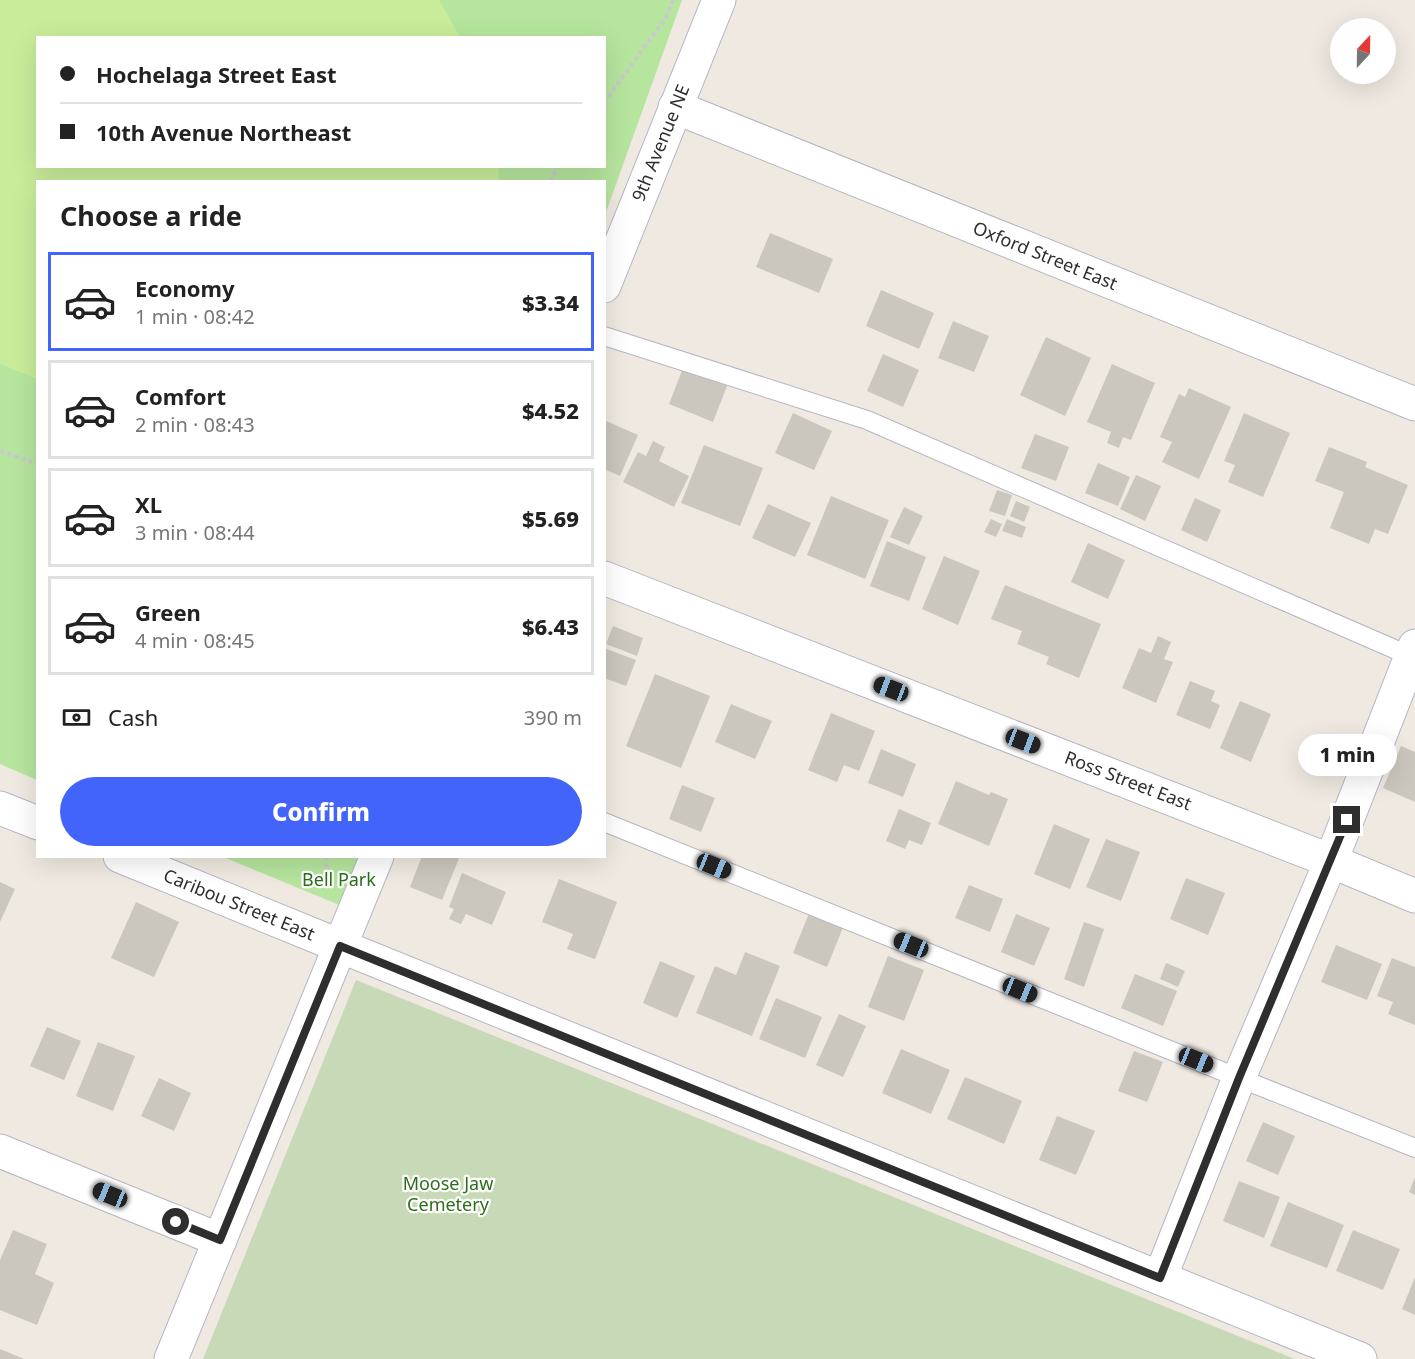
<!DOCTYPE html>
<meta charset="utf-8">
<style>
:root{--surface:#fff;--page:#f2f2f2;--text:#222;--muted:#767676;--line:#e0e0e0;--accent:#4264fb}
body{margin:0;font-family:"Noto Sans",sans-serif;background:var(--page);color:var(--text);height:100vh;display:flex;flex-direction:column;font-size:22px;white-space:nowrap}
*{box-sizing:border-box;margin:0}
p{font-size:20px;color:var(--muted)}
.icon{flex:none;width:33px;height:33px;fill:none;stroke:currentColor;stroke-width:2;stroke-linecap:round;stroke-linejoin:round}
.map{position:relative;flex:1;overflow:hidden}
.sheet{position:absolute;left:36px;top:180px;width:570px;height:678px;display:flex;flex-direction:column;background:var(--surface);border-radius:0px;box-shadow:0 6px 24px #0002}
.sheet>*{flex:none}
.banner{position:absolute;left:36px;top:36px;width:570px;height:132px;border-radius:0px;box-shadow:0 6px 24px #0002;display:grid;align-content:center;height:132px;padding:0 24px;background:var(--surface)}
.needle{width:39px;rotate:22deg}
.buttons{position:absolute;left:1330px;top:18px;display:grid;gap:12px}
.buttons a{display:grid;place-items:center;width:66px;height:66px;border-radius:50%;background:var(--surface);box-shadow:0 6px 24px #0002;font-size:30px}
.end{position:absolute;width:27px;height:27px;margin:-14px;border:8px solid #2e2e2e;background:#fff;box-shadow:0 0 0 3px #fff}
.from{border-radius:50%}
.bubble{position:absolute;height:42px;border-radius:21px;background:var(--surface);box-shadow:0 6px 24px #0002;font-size:20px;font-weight:800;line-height:42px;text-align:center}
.car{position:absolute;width:18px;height:36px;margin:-18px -9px;border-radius:8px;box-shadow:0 0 4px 2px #0007;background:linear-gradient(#222 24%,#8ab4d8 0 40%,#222 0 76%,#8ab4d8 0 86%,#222 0)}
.banner b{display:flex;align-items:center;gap:21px;height:57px;font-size:22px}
.banner b+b{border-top:2px solid var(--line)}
.banner i{width:15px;height:15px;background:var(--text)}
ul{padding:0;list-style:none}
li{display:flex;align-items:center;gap:18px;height:99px;margin:0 12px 9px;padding:0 12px;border:3px solid var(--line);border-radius:0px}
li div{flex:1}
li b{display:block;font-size:22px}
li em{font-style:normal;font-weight:800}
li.on{border-color:var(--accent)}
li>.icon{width:54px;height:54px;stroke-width:1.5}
h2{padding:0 24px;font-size:27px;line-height:72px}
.pay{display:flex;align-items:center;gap:15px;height:66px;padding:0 24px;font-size:22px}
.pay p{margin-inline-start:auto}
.action{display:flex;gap:12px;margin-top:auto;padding:12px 24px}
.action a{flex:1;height:69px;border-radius:36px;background:var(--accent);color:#fff;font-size:24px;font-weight:800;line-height:69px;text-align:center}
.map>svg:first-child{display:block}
.green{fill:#b6e59e;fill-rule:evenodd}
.cemetery{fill:#c8d9b8}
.pitch{fill:#c9ec9a}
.building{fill:#cbc7bf}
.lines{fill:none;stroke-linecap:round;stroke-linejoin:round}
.service-casing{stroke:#b4b7c1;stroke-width:20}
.minor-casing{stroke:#b4b7c1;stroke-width:35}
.tertiary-casing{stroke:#b4b7c1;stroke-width:35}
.path{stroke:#c9c9c9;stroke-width:4;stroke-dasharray:4.5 3;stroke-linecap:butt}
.service{stroke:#fff;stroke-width:18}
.minor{stroke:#fff;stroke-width:33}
.tertiary{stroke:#fff;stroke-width:33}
.route{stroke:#2e2e2e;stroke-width:8}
.labels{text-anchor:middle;stroke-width:4.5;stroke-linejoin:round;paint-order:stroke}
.street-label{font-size:18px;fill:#2e2e2e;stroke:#fff}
.park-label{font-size:18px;fill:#2c6e1b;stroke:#fff}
</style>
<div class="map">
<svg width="1415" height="1359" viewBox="0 0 1415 1359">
<rect width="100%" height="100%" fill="#efe9e1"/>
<g class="green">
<path d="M0,0H682L605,215L604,182H38L37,780L0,764ZM38,38H604V166H38Z"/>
<polygon points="223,857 374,857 354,911"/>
</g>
<polygon class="cemetery" points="356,980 1295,1359 203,1359"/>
<polygon class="pitch" points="0,0 439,0 460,37 38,38 38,166 498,166 499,181 38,182 37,379 0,364"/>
<g class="building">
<polygon points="770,233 833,259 819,293 756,267"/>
<polygon points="881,290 934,313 919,349 866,326"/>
<polygon points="953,321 989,336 974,372 938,358"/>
<polygon points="1046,337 1091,358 1065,416 1020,395"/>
<polygon points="883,354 919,370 903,407 867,391"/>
<polygon points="1112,364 1155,383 1131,440 1123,437 1119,448 1107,443 1111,432 1087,422"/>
<polygon points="683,368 727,386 713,422 669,404"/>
<polygon points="1189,388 1231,407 1199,479 1162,462 1172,442 1160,437 1179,394 1185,397"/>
<polygon points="793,413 832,431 814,470 775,453"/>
<polygon points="1244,413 1290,433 1263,497 1228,482 1235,465 1224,461"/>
<polygon points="604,420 638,435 620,476 604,469"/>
<polygon points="1035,434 1069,447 1056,481 1021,468"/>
<polygon points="653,441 665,447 659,461 689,476 674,507 623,482 638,452 646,456"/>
<polygon points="704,445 763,468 740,526 681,503"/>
<polygon points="1329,447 1367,462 1365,467 1408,485 1388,534 1375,529 1369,544 1330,528 1344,492 1315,481"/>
<polygon points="1098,463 1130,477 1118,506 1085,493"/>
<polygon points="1136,475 1161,486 1145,521 1120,509"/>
<polygon points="997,490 1012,495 1005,516 989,511"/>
<polygon points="831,496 889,520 865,579 807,555"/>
<polygon points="1195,498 1221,510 1207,542 1181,530"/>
<polygon points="1016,501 1030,507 1024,522 1010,516"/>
<polygon points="768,504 811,523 795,557 752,538"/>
<polygon points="904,507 923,516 909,545 890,537"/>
<polygon points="991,519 1002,524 996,537 984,532"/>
<polygon points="1007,519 1026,527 1022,538 1002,531"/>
<polygon points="887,541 926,557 909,601 870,586"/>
<polygon points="1088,543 1125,560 1108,599 1071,582"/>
<polygon points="944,556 980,571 958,625 922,609"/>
<polygon points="1005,585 1101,624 1079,678 1046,664 1049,657 1017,644 1022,631 991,619"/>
<polygon points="613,626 643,638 637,656 606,644"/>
<polygon points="1158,636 1171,642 1164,659 1173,662 1156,703 1122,688 1139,648 1151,653"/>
<polygon points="604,648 636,660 626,686 604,678"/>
<polygon points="655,674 710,696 681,768 626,746"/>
<polygon points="1190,681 1215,691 1211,701 1220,705 1210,729 1176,715"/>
<polygon points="1240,701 1271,714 1251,762 1220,748"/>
<polygon points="731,704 772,721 755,759 715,742"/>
<polygon points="831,713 875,731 859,771 844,765 837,782 808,770"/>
<polygon points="1401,746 1415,752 1415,802 1383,788"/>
<polygon points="881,749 916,764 903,797 868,783"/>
<polygon points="956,781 989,795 991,792 1008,799 989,846 938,824"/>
<polygon points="682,785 715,798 701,832 669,819"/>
<polygon points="899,809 931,823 922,845 909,840 905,849 886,841"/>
<polygon points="1054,824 1090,839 1070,889 1034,874"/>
<polygon points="1106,839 1140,852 1121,901 1086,887"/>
<polygon points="422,856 460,856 442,900 410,887"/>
<polygon points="462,873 506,892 492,925 466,914 461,924 449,919 454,909 449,907"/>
<polygon points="1186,878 1225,893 1208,935 1170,919"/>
<polygon points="559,879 617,902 595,959 567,949 573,934 542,922"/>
<polygon points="0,882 15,889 0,922"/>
<polygon points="969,885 1003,899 990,932 955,918"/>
<polygon points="136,902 179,922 154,977 111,958"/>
<polygon points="812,906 846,920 827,967 793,953"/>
<polygon points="1016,914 1050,928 1034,966 1001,952"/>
<polygon points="1084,922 1104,929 1084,987 1064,979"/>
<polygon points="1336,945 1382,964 1367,1000 1321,982"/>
<polygon points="745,952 780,966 752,1036 696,1013 715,966 736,975"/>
<polygon points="888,956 924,970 904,1021 868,1007"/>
<polygon points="1392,958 1415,967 1415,1025 1388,1014 1393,1002 1377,996"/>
<polygon points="660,961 695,976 677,1018 643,1003"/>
<polygon points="1166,963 1185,971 1178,987 1160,979"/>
<polygon points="1135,974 1177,991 1163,1026 1121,1008"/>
<polygon points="776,998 822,1017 805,1058 759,1039"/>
<polygon points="839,1014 866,1026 843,1077 816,1065"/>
<polygon points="47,1027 81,1041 64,1080 30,1066"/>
<polygon points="98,1042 135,1056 113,1111 76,1096"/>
<polygon points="901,1049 950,1070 931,1114 882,1093"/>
<polygon points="1134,1051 1163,1062 1147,1102 1118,1091"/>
<polygon points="965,1077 1022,1101 1004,1144 947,1119"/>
<polygon points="159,1078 191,1093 174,1131 141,1116"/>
<polygon points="1057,1116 1095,1131 1076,1175 1039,1160"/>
<polygon points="1263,1122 1295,1136 1278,1175 1246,1161"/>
<polygon points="1415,1177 1415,1195 1409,1192"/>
<polygon points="1239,1181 1280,1197 1264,1238 1223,1221"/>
<polygon points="1288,1202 1344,1225 1327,1268 1270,1246"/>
<polygon points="13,1230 47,1244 35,1274 54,1283 37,1325 0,1310 0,1260"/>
<polygon points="1353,1230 1400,1249 1383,1290 1336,1271"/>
<polygon points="1415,1277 1415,1315 1402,1309"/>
<polygon points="0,1349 24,1359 0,1359"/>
</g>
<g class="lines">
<g class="service-casing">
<g id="service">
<polyline points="604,336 867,420 1415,658"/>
<polyline points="604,822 1239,1078 1415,1148"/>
</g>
</g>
<g class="minor-casing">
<g id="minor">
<polyline points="675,107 1415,404"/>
<polyline points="604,578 1331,861 1415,896"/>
<polyline points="340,946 1360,1359"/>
<polyline points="0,1151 220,1240"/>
<polyline points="1160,1278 1239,1078 1331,861 1415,646"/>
</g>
</g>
<g class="tertiary-casing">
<g id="tertiary">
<polyline points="604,286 719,0"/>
<polyline points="0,808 38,823"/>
<polyline points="120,856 340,946"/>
<polyline points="171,1359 377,856"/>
</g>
</g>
<g class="path">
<polyline points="604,103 666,17 673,0"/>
<polyline points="551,182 552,177 559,166"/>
<polyline points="0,451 38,464"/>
<polyline points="325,856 330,886"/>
</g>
<use href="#service" class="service"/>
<use href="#minor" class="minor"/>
<use href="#tertiary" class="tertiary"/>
</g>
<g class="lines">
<polyline class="route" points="176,1222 220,1240 340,946 1160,1278 1239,1078 1347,820"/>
</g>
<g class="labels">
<g class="street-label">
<text transform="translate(661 143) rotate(-68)" y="6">9th Avenue NE</text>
<text transform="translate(1045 256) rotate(22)" y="6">Oxford Street East</text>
<text transform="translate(1128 781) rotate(21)" y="6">Ross Street East</text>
<text transform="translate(239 905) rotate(22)" y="6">Caribou Street East</text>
</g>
<g class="park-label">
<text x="339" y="886">Bell Park</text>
<text x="448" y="1190">Moose Jaw<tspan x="448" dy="21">Cemetery</tspan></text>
</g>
</g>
</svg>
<div class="buttons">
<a><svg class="needle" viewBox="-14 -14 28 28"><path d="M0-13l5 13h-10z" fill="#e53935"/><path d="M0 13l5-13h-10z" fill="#767676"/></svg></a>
</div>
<i class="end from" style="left:176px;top:1222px"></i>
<i class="end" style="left:1347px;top:820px"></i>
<div class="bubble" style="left:1298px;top:734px;width:99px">1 min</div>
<i class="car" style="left:891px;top:689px;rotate:291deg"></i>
<i class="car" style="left:1023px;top:741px;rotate:111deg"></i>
<i class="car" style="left:714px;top:866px;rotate:112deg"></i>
<i class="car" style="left:911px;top:945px;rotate:292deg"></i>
<i class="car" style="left:1020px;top:990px;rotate:112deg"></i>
<i class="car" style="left:1196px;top:1060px;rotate:112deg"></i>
<i class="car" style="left:110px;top:1195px;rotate:292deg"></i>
<div class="banner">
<b><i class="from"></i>Hochelaga Street East</b>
<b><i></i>10th Avenue Northeast</b>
</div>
<section class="sheet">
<h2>Choose a ride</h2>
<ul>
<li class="on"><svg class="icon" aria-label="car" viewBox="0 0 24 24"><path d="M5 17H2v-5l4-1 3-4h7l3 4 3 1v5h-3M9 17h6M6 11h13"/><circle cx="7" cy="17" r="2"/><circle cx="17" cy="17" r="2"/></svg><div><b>Economy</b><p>1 min · 08:42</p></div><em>$3.34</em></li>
<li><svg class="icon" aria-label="car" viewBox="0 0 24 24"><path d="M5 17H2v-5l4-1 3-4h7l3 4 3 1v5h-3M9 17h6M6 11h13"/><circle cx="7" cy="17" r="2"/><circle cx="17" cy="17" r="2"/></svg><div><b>Comfort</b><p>2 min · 08:43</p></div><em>$4.52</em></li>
<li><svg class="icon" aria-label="car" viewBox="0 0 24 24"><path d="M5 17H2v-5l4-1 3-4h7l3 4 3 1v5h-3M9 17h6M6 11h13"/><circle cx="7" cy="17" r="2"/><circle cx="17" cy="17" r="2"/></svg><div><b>XL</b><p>3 min · 08:44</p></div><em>$5.69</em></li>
<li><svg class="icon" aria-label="car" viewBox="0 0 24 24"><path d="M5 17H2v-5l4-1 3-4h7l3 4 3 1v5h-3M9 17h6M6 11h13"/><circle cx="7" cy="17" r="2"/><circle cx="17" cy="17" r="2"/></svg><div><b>Green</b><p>4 min · 08:45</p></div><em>$6.43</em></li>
</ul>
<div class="pay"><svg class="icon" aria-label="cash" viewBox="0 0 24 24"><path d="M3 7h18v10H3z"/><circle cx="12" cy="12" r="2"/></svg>Cash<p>390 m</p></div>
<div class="action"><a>Confirm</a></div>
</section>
</div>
